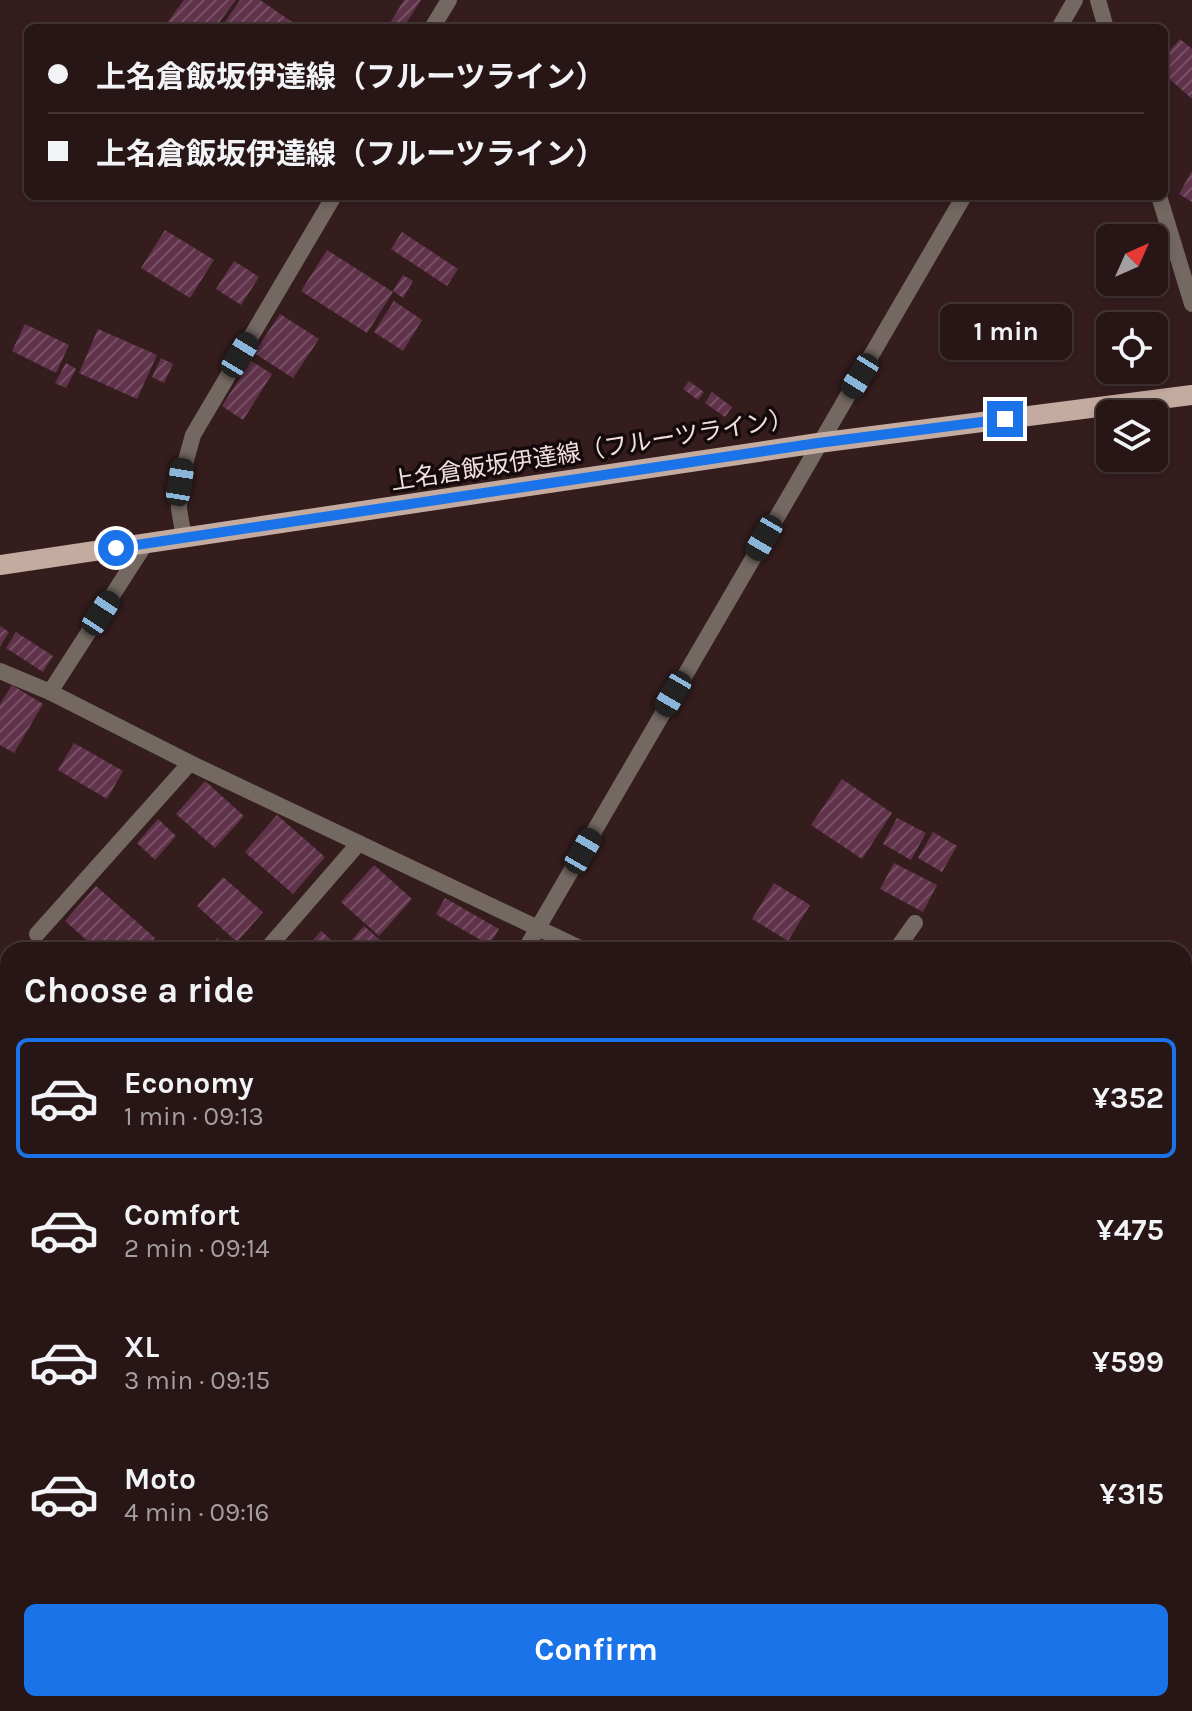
<!DOCTYPE html>
<meta charset="utf-8">
<style>
:root{--surface:#281616;--page:#301f1f;--text:#f1f3f6;--muted:#a59fa1;--line:#443535;--accent:#1a73e8}
body{margin:0;font-family:Karla,"Noto Sans JP",sans-serif;background:var(--page);color:var(--text);height:100vh;display:flex;flex-direction:column;font-size:30px;white-space:nowrap}
*{box-sizing:border-box;margin:0}
p{font-size:26px;color:var(--muted)}
.icon{flex:none;width:44px;height:44px;fill:none;stroke:currentColor;stroke-width:2;stroke-linecap:round;stroke-linejoin:round}
.map{position:relative;flex:1;overflow:hidden}
.side{position:absolute;left:0px;top:942px;width:1192px;height:770px;display:flex;flex-direction:column;background:var(--surface);border-radius:24px 24px 0 0;box-shadow:0 4px 12px #0003,0 0 0 2px var(--line)}
.side>*{flex:none}
.guide{position:absolute;left:24px;top:24px;width:1144px;height:176px;border-radius:12px;box-shadow:0 4px 12px #0003,0 0 0 2px var(--line);display:grid;align-content:center;height:176px;padding:0 24px;background:var(--surface)}
.needle{width:52px;rotate:45deg}
.fabs{position:absolute;left:1096px;top:224px;display:grid;gap:16px}
.fabs a{display:grid;place-items:center;width:72px;height:72px;border-radius:12px;background:var(--surface);box-shadow:0 4px 12px #0003,0 0 0 2px var(--line);font-size:40px}
.end{position:absolute;width:36px;height:36px;margin:-18px;border:10px solid #1a73e8;background:#fff;box-shadow:0 0 0 4px #fff}
.from{border-radius:50%}
.bubble{position:absolute;height:56px;border-radius:12px;background:var(--surface);box-shadow:0 4px 12px #0003,0 0 0 2px var(--line);font-size:26px;font-weight:700;line-height:56px;text-align:center}
.car{position:absolute;width:24px;height:48px;margin:-24px -12px;border-radius:10px;box-shadow:0 0 6px 2px #0007;background:linear-gradient(#222 24%,#8ab4d8 0 40%,#222 0 76%,#8ab4d8 0 86%,#222 0)}
.guide b{display:flex;align-items:center;gap:28px;height:76px;font-size:30px}
.guide b+b{border-top:2px solid var(--line)}
.guide i{width:20px;height:20px;background:var(--text)}
ul{padding:0;list-style:none}
li{display:flex;align-items:center;gap:24px;height:120px;margin:0 16px 12px;padding:0 8px;border:4px solid transparent;border-radius:12px}
li div{flex:1}
li b{display:block;font-size:30px}
li em{font-style:normal;font-weight:700}
li.selected{border-color:var(--accent)}
li>.icon{width:72px;height:72px;stroke-width:1.5}
h2{padding:0 24px;font-size:36px;line-height:96px}
.cta{display:flex;gap:16px;margin-top:auto;padding:16px 24px}
.cta a{flex:1;height:92px;border-radius:12px;background:var(--accent);color:#fff;font-size:32px;font-weight:700;line-height:92px;text-align:center}
.map>svg:first-child{display:block}
.building{fill:url(#building-hatch)}
.lines{fill:none;stroke-linecap:round;stroke-linejoin:round}
.path{stroke:#8b7677;stroke-width:5;stroke-dasharray:6 4;stroke-linecap:butt}
.minor{stroke:#746862;stroke-width:16}
.primary{stroke:#c4aba0;stroke-width:20}
.route{stroke:#1a73e8;stroke-width:10}
.labels{text-anchor:middle;stroke-width:7;stroke-linejoin:round;paint-order:stroke}
.street-label{font-size:24px;fill:#f2e0e1;stroke:#150a0b}
</style>
<div class="map">
<svg width="1192" height="1711" viewBox="0 0 1192 1711">
<defs>
<pattern id="building-hatch" width="6" height="6" patternUnits="userSpaceOnUse" patternTransform="scale(2)"><rect width="6" height="6" fill="#60334b"/><path d="M-1 1l2-2M0 6l6-6M5 7l2-2" fill="none" stroke="#775065"/></pattern>
</defs>
<rect width="100%" height="100%" fill="#351d1e"/>
<g class="building">
<polygon points="184,0 236,0 215,28 163,28"/>
<polygon points="240,0 260,0 301,28 221,28"/>
<polygon points="404,0 421,0 403,28 387,28"/>
<polygon points="1180,39 1192,49 1192,99 1164,74 1164,57"/>
<polygon points="1192,171 1192,202 1179,194"/>
<polygon points="165,230 214,260 190,298 141,268"/>
<polygon points="402,232 458,269 447,286 391,249"/>
<polygon points="327,250 393,292 367,333 301,291"/>
<polygon points="234,261 259,277 241,305 216,289"/>
<polygon points="403,275 413,281 403,298 393,291"/>
<polygon points="394,301 422,320 403,351 374,332"/>
<polygon points="280,314 319,339 293,378 254,353"/>
<polygon points="25,324 69,345 56,373 12,351"/>
<polygon points="98,329 157,355 137,399 79,373"/>
<polygon points="161,358 173,364 164,383 152,377"/>
<polygon points="251,361 272,374 243,420 222,406"/>
<polygon points="66,363 76,369 66,388 55,383"/>
<polygon points="689,381 704,392 698,400 683,389"/>
<polygon points="712,392 732,407 725,417 705,403"/>
<polygon points="0,626 9,632 0,647"/>
<polygon points="16,632 53,656 43,672 6,648"/>
<polygon points="12,685 43,704 14,753 0,745 0,704"/>
<polygon points="74,743 123,771 107,799 58,770"/>
<polygon points="842,779 892,813 862,859 811,825"/>
<polygon points="205,781 244,816 215,848 176,814"/>
<polygon points="277,815 325,857 293,894 245,852"/>
<polygon points="897,818 926,833 911,860 883,844"/>
<polygon points="158,819 176,836 155,860 137,843"/>
<polygon points="933,832 957,846 942,872 918,858"/>
<polygon points="894,863 937,885 923,912 880,889"/>
<polygon points="374,865 412,899 379,936 341,902"/>
<polygon points="223,877 263,912 237,942 197,906"/>
<polygon points="774,883 810,905 788,941 752,919"/>
<polygon points="96,886 155,938 144,950 98,950 65,921"/>
<polygon points="445,898 499,929 489,945 436,914"/>
<polygon points="364,926 388,947 386,950 357,950 349,943"/>
<polygon points="321,931 343,950 304,950"/>
<polygon points="217,938 231,950 207,950"/>
<polygon points="166,942 175,950 159,950"/>
<polygon points="8,1305 8,1323 0,1315"/>
<polygon points="133,1704 179,1704 172,1711 140,1711"/>
<polygon points="190,1704 194,1704 201,1711 184,1711"/>
<polygon points="1113,1704 1141,1704 1138,1711 1110,1711"/>
</g>
<g class="lines">
<polyline class="path" points="841,1704 856,1711"/>
<g class="minor">
<polyline points="1098,0 1106,28"/>
<polyline points="432,28 449,0"/>
<polyline points="1059,28 1075,0"/>
<polyline points="1159,196 1192,304"/>
<polyline points="184,538 179,509 180,482 193,435 334,196"/>
<polyline points="146,543 50,692 190,763 584,950"/>
<polyline points="0,671 50,692"/>
<polyline points="37,934 190,763"/>
<polyline points="266,950 359,843"/>
<polyline points="525,950 964,196"/>
<polyline points="896,950 915,923"/>
<polyline points="1184,1407 1192,1413"/>
<polyline points="0,1411 8,1418"/>
<polyline points="1184,1505 1192,1485"/>
<polyline points="0,1609 8,1599"/>
<polyline points="0,1688 8,1696"/>
<polyline points="16,1704 23,1711"/>
<polyline points="1098,1711 1101,1704"/>
</g>
<polyline class="primary" points="0,565 818,443 1192,395"/>
</g>
<g class="lines">
<polyline class="route" points="116,548 818,443 1005,419"/>
</g>
<g class="labels">
<g class="street-label">
<text transform="translate(592 450) rotate(-9)" y="8">上名倉飯坂伊達線（フルーツライン）</text>
</g>
</g>
</svg>
<div class="fabs">
<a><svg class="needle" viewBox="-14 -14 28 28"><path d="M0-13l5 13h-10z" fill="#e53935"/><path d="M0 13l5-13h-10z" fill="#a59fa1"/></svg></a>
<a><svg class="icon" aria-label="locate" viewBox="0 0 24 24"><circle cx="12" cy="12" r="6"/><path d="M12 2v4M12 18v4M2 12h4M18 12h4"/></svg></a>
<a><svg class="icon" aria-label="layers" viewBox="0 0 24 24"><path d="M12 4l9 5-9 5-9-5zM3 14l9 5 9-5"/></svg></a>
</div>
<i class="end from" style="left:116px;top:548px"></i>
<i class="end" style="left:1005px;top:419px"></i>
<div class="bubble" style="left:940px;top:304px;width:132px">1 min</div>
<i class="car" style="left:240px;top:355px;rotate:31deg"></i>
<i class="car" style="left:860px;top:376px;rotate:212deg"></i>
<i class="car" style="left:180px;top:482px;rotate:9deg"></i>
<i class="car" style="left:764px;top:538px;rotate:210deg"></i>
<i class="car" style="left:101px;top:613px;rotate:33deg"></i>
<i class="car" style="left:673px;top:694px;rotate:210deg"></i>
<i class="car" style="left:583px;top:851px;rotate:30deg"></i>
<div class="guide">
<b><i class="from"></i>上名倉飯坂伊達線（フルーツライン）</b>
<b><i></i>上名倉飯坂伊達線（フルーツライン）</b>
</div>
<section class="side">
<h2>Choose a ride</h2>
<ul>
<li class="selected"><svg class="icon" aria-label="car" viewBox="0 0 24 24"><path d="M5 17H2v-5l4-1 3-4h7l3 4 3 1v5h-3M9 17h6M6 11h13"/><circle cx="7" cy="17" r="2"/><circle cx="17" cy="17" r="2"/></svg><div><b>Economy</b><p>1 min · 09:13</p></div><em>¥352</em></li>
<li><svg class="icon" aria-label="car" viewBox="0 0 24 24"><path d="M5 17H2v-5l4-1 3-4h7l3 4 3 1v5h-3M9 17h6M6 11h13"/><circle cx="7" cy="17" r="2"/><circle cx="17" cy="17" r="2"/></svg><div><b>Comfort</b><p>2 min · 09:14</p></div><em>¥475</em></li>
<li><svg class="icon" aria-label="car" viewBox="0 0 24 24"><path d="M5 17H2v-5l4-1 3-4h7l3 4 3 1v5h-3M9 17h6M6 11h13"/><circle cx="7" cy="17" r="2"/><circle cx="17" cy="17" r="2"/></svg><div><b>XL</b><p>3 min · 09:15</p></div><em>¥599</em></li>
<li><svg class="icon" aria-label="car" viewBox="0 0 24 24"><path d="M5 17H2v-5l4-1 3-4h7l3 4 3 1v5h-3M9 17h6M6 11h13"/><circle cx="7" cy="17" r="2"/><circle cx="17" cy="17" r="2"/></svg><div><b>Moto</b><p>4 min · 09:16</p></div><em>¥315</em></li>
</ul>
<div class="cta"><a>Confirm</a></div>
</section>
</div>
